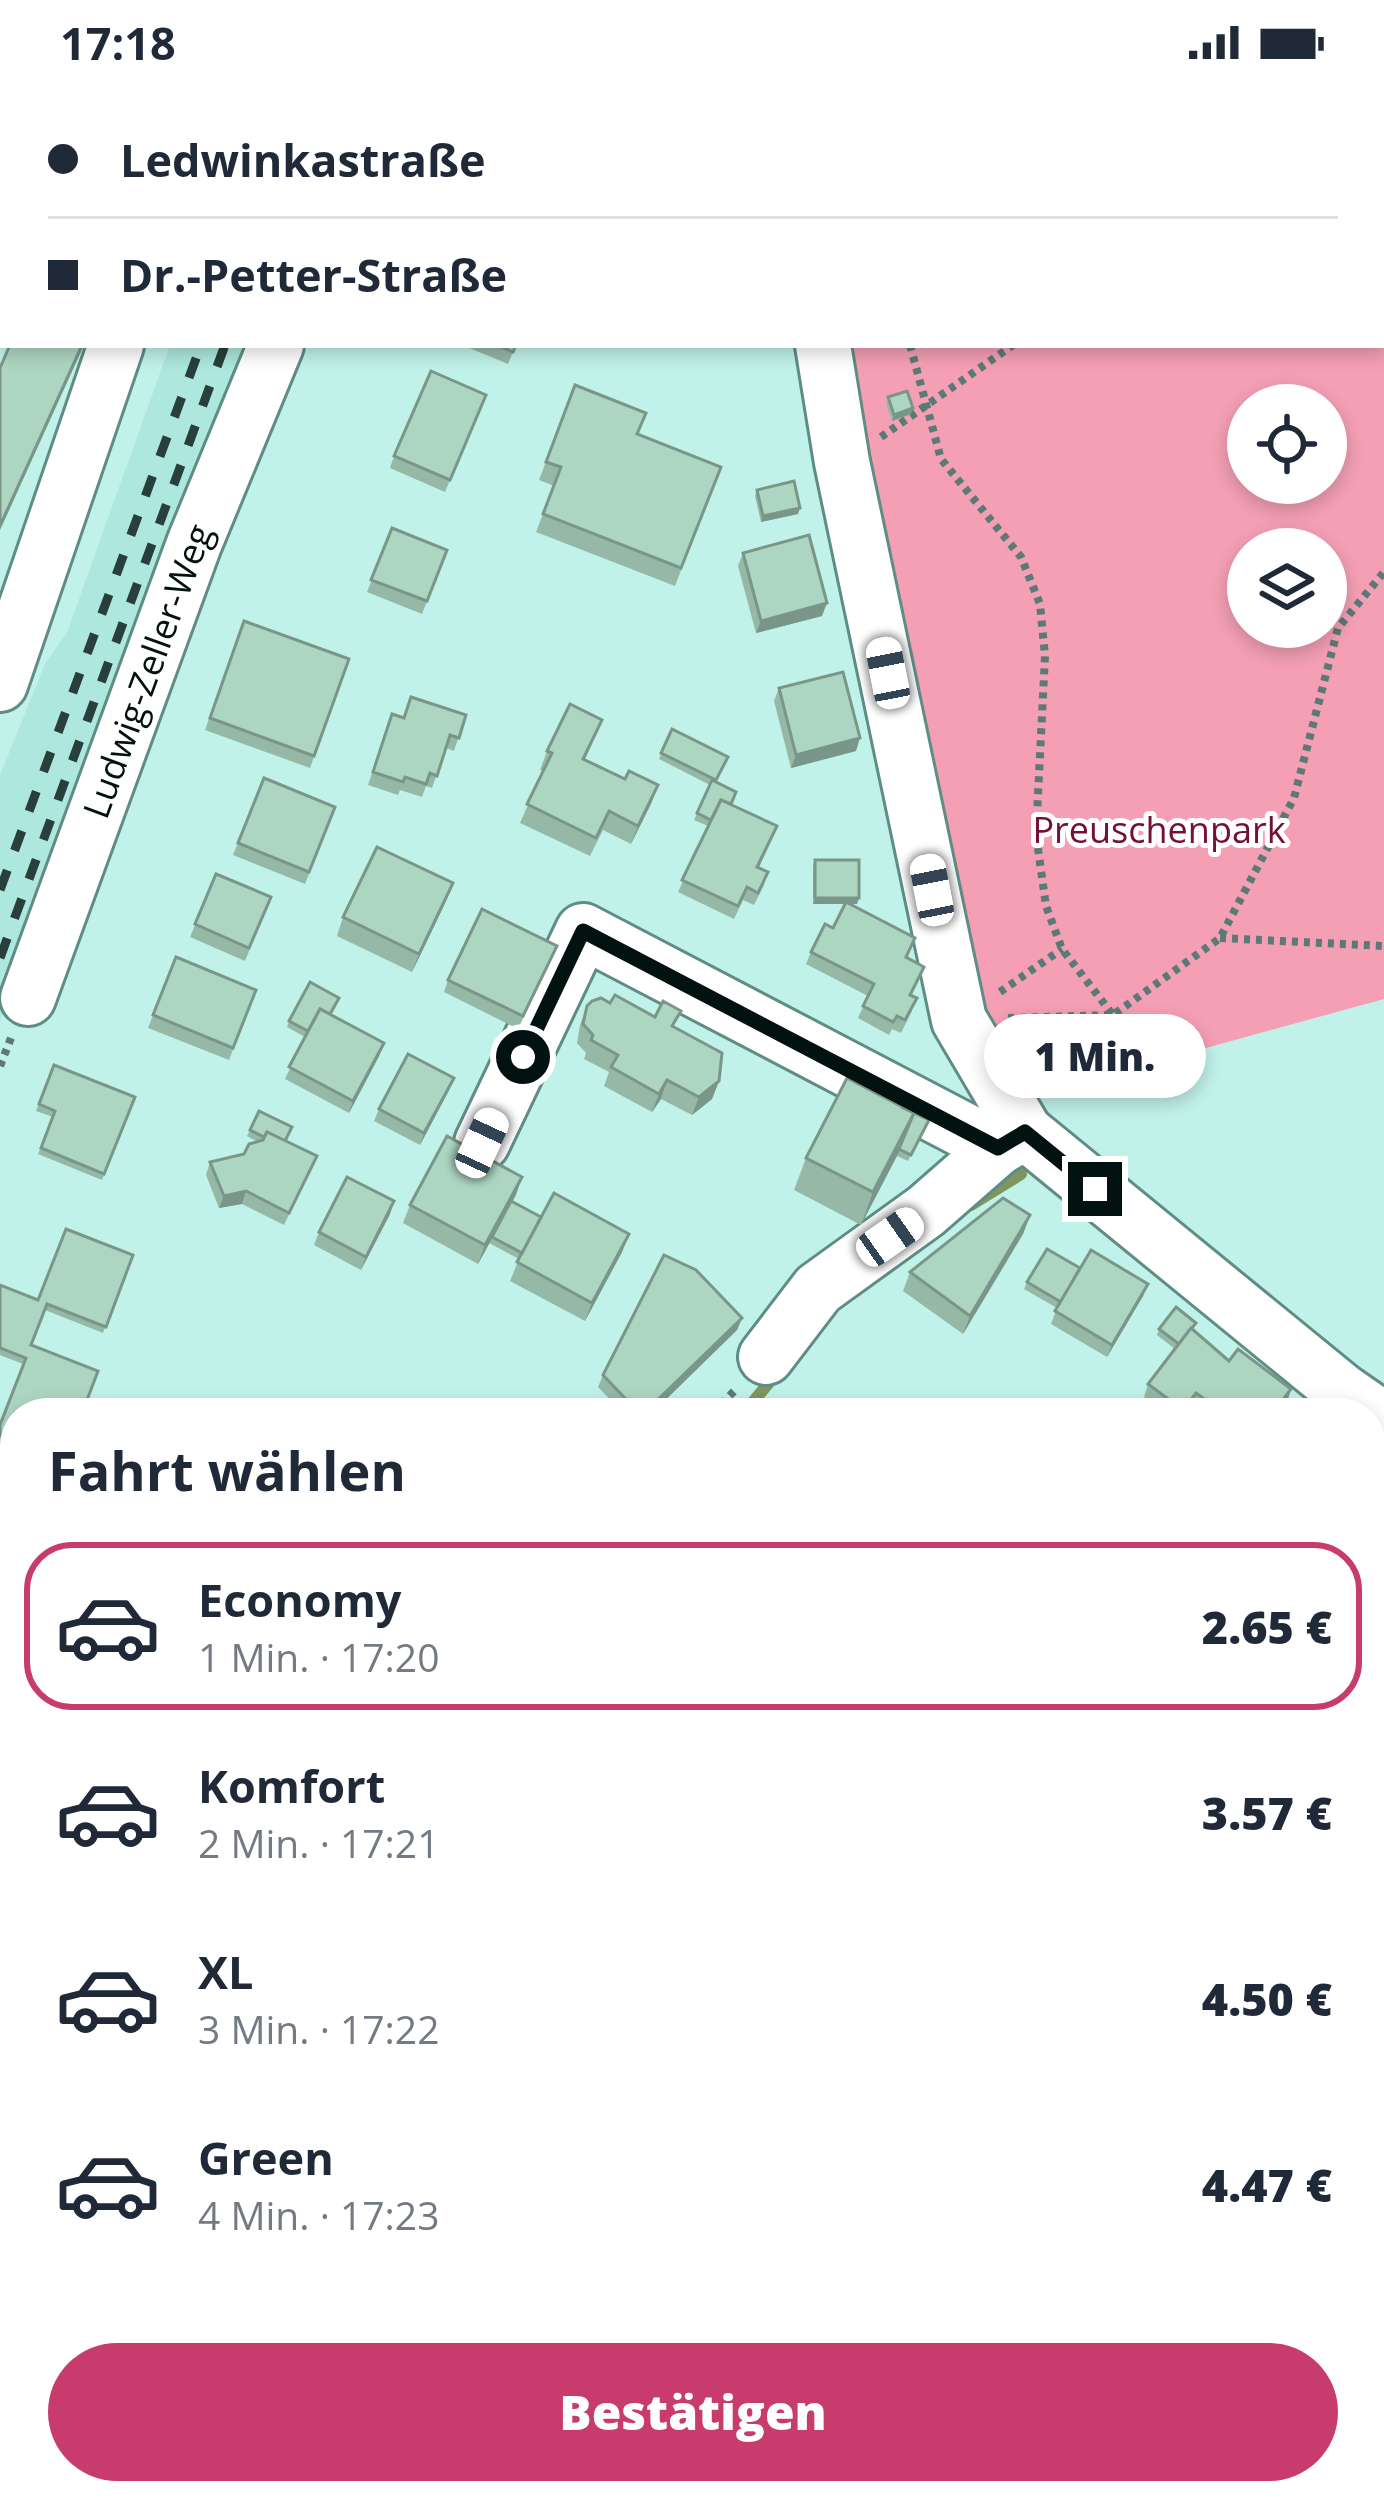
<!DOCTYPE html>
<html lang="de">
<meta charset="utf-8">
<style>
:root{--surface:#fff;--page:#f6f6f7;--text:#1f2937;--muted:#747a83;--line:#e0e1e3;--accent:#c83b6d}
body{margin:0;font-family:"Open Sans",sans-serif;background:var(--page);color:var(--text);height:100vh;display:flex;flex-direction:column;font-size:45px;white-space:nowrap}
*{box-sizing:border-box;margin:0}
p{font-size:39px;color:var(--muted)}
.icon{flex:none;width:66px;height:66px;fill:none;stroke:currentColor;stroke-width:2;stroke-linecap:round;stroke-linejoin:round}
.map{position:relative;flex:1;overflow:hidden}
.side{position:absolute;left:0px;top:1314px;width:1386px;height:1107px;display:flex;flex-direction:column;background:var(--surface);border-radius:48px 48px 0 0;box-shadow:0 6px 18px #0003}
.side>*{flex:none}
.banner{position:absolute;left:0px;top:0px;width:1386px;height:264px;box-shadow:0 6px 18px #0003;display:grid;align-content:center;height:264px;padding:0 48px;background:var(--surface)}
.fabs{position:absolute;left:1227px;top:300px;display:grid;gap:24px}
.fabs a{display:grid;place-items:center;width:120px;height:120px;border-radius:50%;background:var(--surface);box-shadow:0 6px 18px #0003;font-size:60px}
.end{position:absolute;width:54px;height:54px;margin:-27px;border:15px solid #021210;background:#fff;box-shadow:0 0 0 6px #fff}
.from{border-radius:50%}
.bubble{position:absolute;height:84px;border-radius:42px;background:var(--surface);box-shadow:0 6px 18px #0003;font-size:39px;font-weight:800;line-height:84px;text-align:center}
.car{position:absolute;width:36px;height:72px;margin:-36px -18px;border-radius:15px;box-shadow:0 0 9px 3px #0007;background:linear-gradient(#fff 24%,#345 0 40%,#fff 0 76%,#345 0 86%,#fff 0)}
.banner b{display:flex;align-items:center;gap:42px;height:114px;font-size:45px}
.banner b+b{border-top:3px solid var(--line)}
.banner i{width:30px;height:30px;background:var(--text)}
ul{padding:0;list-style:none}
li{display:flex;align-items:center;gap:36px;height:168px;margin:0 24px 18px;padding:0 24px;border:6px solid transparent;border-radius:48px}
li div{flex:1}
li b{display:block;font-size:45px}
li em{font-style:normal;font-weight:800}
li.active{border-color:var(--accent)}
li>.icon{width:108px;height:108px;stroke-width:1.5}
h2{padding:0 48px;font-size:54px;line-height:144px}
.primary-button{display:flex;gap:24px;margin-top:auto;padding:24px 48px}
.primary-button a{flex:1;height:138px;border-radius:72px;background:var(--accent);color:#fff;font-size:48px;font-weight:800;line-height:138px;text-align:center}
.status{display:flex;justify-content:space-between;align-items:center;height:84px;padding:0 60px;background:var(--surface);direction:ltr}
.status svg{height:33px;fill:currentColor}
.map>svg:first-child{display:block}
.built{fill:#ade7dd}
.green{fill:#f49fb4;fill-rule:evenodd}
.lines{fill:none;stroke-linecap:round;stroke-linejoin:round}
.stream{stroke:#7f965e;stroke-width:12}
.minor-casing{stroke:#5f8d86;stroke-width:60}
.path{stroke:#5b7a76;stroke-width:8;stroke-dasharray:6 6;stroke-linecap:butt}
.minor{stroke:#fff;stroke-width:54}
.rail{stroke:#283f3b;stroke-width:9;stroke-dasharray:21 21;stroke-linecap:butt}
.wall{fill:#95b8a7}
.shaded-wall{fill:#799688}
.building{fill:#add6c2;stroke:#799688;stroke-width:3}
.route{stroke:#021210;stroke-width:15}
.labels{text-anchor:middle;stroke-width:10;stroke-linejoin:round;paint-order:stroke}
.street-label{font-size:36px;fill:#021210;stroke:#fff}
.park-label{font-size:36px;fill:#750f38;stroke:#fff}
</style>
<div class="status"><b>17:18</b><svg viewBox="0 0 49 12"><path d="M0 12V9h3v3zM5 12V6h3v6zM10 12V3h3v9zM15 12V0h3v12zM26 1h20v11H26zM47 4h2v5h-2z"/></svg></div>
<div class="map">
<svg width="1384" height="2420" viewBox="0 0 1384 2420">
<rect width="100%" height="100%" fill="#c1f2ea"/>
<polygon class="built" points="170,261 250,261 0,936 0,691 45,580 67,549"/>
<g class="green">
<path d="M1384,110V915L984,1025L834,261H1383ZM1248,321H1326V399H1248ZM1248,465H1326V543H1248Z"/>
<polygon points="224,2406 550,2406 547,2420 221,2420"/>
</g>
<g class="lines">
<g class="stream">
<polyline points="971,1121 1021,1090"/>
<polyline points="744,1329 776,1290"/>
<polyline points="0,2196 15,2193"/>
<polyline points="1371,2401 1384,2400"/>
<polyline points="908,2406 1073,2420"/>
<polyline points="1166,2420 1325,2406"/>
</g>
<g class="minor-casing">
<g id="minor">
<polyline points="745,0 746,3"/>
<polyline points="802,0 820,3"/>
<polyline points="205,3 206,0"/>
<polyline points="380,3 381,0"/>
<polyline points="863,3 865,0"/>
<polyline points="1383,94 1384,94"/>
<polyline points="823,261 842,378 959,936 1025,1048 1342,1307 1384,1336"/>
<polyline points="0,600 116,261"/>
<path id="s1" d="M28,914L194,460L276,261"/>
<polyline points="482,1059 583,847 998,1064 1025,1048"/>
<polyline points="766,1273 818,1205 926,1127 998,1064"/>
<polyline points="0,1639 15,1654"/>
<polyline points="0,2320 15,2245"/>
<polyline points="670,2420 674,2406"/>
<polyline points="892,2420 896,2406"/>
</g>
</g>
<g class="path">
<polyline points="12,3 13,0"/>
<polyline points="1312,3 1314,0"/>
<polyline points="0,33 3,25"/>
<polyline points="1383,184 1384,185"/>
<polyline points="910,261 941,375 1021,473 1040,520 1045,572 1036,750 1046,822 1062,865 1113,931"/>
<polyline points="881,353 1013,261"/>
<polyline points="1220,854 1384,862"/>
<polyline points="1000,908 1062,865"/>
<polyline points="1008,934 1113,931 1220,854 1294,714 1338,544 1384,488"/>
<polyline points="0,982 11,954"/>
<polyline points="713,1329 737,1304"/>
<polyline points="1371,1634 1384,1640"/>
<polyline points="0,1758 15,1760"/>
<polyline points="1384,1810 1384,1829"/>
<polyline points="1371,1854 1384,1860"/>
<polyline points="1371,2357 1384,2356"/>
<polyline points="717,2412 744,2420"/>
</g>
<use href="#minor" class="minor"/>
<g class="rail">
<polyline points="292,3 293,0"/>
<polyline points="321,3 322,0"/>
<polyline points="0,806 201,261"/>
<polyline points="0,874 225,261"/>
</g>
</g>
<g class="wall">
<polygon points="548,0 643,0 642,3 552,3"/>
<polygon points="1019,0 1060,0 1058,3 1024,3"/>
<polygon points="1154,0 1269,0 1267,3 1156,3"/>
<polygon points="462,261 516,261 508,280"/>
<polygon points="575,301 638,351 721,383 675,502 536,448 554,402 539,396"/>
<polygon points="486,311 445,408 390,384 394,372"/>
<polygon points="888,313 911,330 892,337 886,320"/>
<polygon points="757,406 798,430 761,438 755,412"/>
<polygon points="392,444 447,466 422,530 367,508"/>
<polygon points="743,469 822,532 756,549 738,482"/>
<polygon points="244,537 349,575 310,684 205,646"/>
<polygon points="779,604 856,667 791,684 774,617"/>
<polygon points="392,630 403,634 466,631 454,667 446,664 432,704 426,702 422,713 400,706 398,711 368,701"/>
<polygon points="602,636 585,676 625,695 658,701 631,760 603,746 590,772 520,739 543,687 540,686 547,667"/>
<polygon points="672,645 716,698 731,721 777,742 759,784 768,788 764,801 754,821 743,816 734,835 678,808 708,742 694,736 710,701 659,675"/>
<polygon points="264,694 335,723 305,800 233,771"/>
<polygon points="815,776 857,820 850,820 907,874 924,883 911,912 912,927 901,949 892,945 889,951 858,934 868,912 806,880 811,868 833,844 845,820 813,820 813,782"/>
<polygon points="216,790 271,813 245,877 190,853"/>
<polygon points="446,817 412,888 337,852 343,833"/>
<polygon points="557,862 518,945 444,908 448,896"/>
<polygon points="176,873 256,906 229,976 148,944"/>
<polygon points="337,920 331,931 384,959 379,972 349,1029 285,995 305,953 287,943 289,937"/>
<polygon points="587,922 675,944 719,997 712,1015 692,1031 661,1015 652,1028 604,1002 609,988 584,975 586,969 577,959 580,941"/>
<polygon points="54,981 135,1013 102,1096 38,1070 53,1033 36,1027"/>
<polygon points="454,994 449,1006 420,1061 374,1037 379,1025"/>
<polygon points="259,1027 286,1057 317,1072 284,1141 242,1120 219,1124 206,1091 210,1078 244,1070 258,1058 247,1052"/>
<polygon points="929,1036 908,1077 897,1072 861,1141 794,1106 806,1074"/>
<polygon points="522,1093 512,1118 541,1133 629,1150 622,1168 585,1237 510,1197 519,1175 489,1159 478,1180 403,1139 410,1121"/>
<polygon points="390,1130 361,1186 314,1161 319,1148"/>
<polygon points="1030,1131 1023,1150 963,1250 903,1207 910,1188"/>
<polygon points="133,1171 103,1249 45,1226 31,1261 15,1329 15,1364 0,1358 0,1341 23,1280 0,1271 0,1201 38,1216"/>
<polygon points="1080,1184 1148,1200 1143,1212 1107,1273 1051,1240 1057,1224 1024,1205 1027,1198"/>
<polygon points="742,1234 737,1246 652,1329 623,1329 598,1303 603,1291"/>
<polygon points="1159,1245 1194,1246 1229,1277 1291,1305 1287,1318 1278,1329 1195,1329 1197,1325 1191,1322 1186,1329 1166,1329 1144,1313 1148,1300 1175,1265 1157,1251"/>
<polygon points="109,2406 266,2406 262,2420 105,2420"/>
</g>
<g class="shaded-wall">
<polygon points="82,261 84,261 0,446 0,442"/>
<polygon points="913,324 911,330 892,337 894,331"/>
<polygon points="800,424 798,430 761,438 763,432"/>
<polygon points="827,519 822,532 756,549 761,537"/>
<polygon points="860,654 856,667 791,684 796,671"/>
<polygon points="658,701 651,720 631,760 638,742"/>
<polygon points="453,799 446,817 412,888 419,870"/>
<polygon points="815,814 859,814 857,820 813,820"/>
<polygon points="384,959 379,972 349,1029 353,1017"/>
<polygon points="454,994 449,1006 420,1061 424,1049"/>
<polygon points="667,996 661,1015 652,1028 659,1010"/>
<polygon points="719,997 712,1015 692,1031 699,1013"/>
<polygon points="914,1029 900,1066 861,1141 873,1108"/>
<polygon points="522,1093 516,1111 478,1180 485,1161"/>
<polygon points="246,1107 242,1120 219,1124 224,1112"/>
<polygon points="394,1117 390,1130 361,1186 366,1173"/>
<polygon points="1030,1131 1023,1150 963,1250 970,1232"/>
<polygon points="629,1150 622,1168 585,1237 592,1219"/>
<polygon points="1148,1200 1143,1212 1107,1273 1112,1261"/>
<polygon points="742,1234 737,1246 652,1329 644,1329"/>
<polygon points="1291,1305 1287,1318 1278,1329 1273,1329"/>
<polygon points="1196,1309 1191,1322 1186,1329 1182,1329"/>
<polygon points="15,1515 15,1521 0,1525 0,1519"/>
<polygon points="1384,1749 1384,1755 1371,1784 1371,1779"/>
</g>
<g class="building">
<polygon points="107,0 181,0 180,3 106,3"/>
<polygon points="575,0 643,0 641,3 578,3"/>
<polygon points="1202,0 1264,0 1262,3 1207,3"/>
<polygon points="10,261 82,261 0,442 0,284"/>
<polygon points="497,261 516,261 513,268"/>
<polygon points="431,287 486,311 450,396 394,372"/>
<polygon points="575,301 646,329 637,350 721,383 681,484 543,430 561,383 546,378"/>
<polygon points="907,307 913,324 894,331 888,313"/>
<polygon points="794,397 800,424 763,432 757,406"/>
<polygon points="392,444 447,466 427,517 371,496"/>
<polygon points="809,451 827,519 761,537 743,469"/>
<polygon points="244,537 349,575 314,672 210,634"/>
<polygon points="843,588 860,654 796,671 779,604"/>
<polygon points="411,613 466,631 459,654 450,651 437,692 430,689 426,700 405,693 403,698 373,688 392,630 404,634"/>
<polygon points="570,620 602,636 583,675 625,695 629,687 658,701 638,742 609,727 596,754 527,720 552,669 547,667"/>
<polygon points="672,645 728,673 716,696 661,669"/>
<polygon points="264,694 335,723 309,788 238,759"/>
<polygon points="712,696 736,708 731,720 721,716 711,736 697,729"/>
<polygon points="721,716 777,742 757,783 768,788 758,809 747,803 738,822 682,796"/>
<polygon points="377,763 453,799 419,870 343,833"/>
<rect x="815" y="776" width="44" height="38"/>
<polygon points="216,790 271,813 249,864 195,840"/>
<polygon points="846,818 915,854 906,873 924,883 910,911 917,914 905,936 897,932 893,938 863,922 874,900 811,868 825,840 833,844"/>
<polygon points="482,825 557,862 523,932 448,896"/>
<polygon points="176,873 256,906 233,964 153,931"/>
<polygon points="310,898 339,914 330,930 320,925 308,947 289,937"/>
<polygon points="615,911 655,933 663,917 681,927 672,942 722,969 719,997 699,1013 667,996 659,1010 611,983 618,971 591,956 593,951 583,940 587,922 592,917 601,914 610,919"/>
<polygon points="320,925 384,959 353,1017 289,983"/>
<polygon points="408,970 454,994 424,1049 379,1025"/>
<polygon points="54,981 135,1013 104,1090 41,1064 55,1027 39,1020"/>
<polygon points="847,994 914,1029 873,1108 806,1074"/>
<polygon points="901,1023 929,1036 911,1071 899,1065 914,1029"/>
<polygon points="259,1027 292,1043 285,1057 267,1048 264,1053 250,1046"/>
<polygon points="267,1048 317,1072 289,1129 246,1107 224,1112 210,1078 244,1070 249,1060 263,1056"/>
<polygon points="447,1052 522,1093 485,1161 410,1121"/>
<polygon points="347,1093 394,1117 366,1173 319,1148"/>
<polygon points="554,1109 629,1150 592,1219 517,1178"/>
<polygon points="1003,1114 1030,1131 970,1232 910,1188"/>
<polygon points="511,1117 541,1133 522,1169 492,1153"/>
<polygon points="66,1145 133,1171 106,1243 47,1220 31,1261 98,1287 82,1329 15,1329 15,1357 0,1351 0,1341 26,1274 0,1264 0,1201 38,1216"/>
<polygon points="1047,1165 1080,1184 1061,1218 1027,1198"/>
<polygon points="1091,1166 1148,1200 1112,1261 1055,1227"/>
<polygon points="664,1171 696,1186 742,1234 644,1329 639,1329 603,1291"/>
<polygon points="1176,1223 1196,1239 1179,1260 1159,1245"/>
<polygon points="1191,1244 1229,1277 1238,1265 1291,1305 1273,1329 1211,1329 1199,1320 1203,1314 1196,1309 1183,1326 1148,1300"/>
<polygon points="0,1424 11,1443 15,1446 15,1515 0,1519"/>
<polygon points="1371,1648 1384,1653 1384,1749 1373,1772 1371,1771"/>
<polygon points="112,2406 266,2406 262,2420 131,2420 110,2415"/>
<polygon points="564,2406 659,2406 656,2420 561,2420"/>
</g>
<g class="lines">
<polyline class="route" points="523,973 583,847 998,1064 1025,1048 1095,1105"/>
</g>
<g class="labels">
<g class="street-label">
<text dy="13" stroke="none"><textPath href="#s1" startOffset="348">Ludwig-Zeller-Weg</textPath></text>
</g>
<g class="park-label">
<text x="1159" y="759">Preuschenpark</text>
</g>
</g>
</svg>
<div class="fabs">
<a><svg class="icon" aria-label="locate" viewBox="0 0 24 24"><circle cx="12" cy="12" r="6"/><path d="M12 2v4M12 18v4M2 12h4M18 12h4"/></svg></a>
<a><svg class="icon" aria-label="layers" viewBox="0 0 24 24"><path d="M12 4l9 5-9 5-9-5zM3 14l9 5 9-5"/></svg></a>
</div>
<i class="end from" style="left:523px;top:973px"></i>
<i class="end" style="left:1095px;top:1105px"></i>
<div class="bubble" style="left:984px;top:930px;width:222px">1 Min.</div>
<i class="car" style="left:888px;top:589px;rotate:349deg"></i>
<i class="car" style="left:932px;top:806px;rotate:349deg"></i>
<i class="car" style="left:482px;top:1059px;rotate:25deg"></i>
<i class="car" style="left:890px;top:1153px;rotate:55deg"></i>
<div class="banner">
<b><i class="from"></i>Ledwinkastraße</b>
<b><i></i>Dr.-Petter-Straße</b>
</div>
<section class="side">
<h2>Fahrt wählen</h2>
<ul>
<li class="active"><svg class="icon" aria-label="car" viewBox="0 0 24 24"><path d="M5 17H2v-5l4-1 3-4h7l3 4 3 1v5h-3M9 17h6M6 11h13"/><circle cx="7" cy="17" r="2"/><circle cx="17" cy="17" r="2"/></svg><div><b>Economy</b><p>1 Min. · 17:20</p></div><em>2.65 €</em></li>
<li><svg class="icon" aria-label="car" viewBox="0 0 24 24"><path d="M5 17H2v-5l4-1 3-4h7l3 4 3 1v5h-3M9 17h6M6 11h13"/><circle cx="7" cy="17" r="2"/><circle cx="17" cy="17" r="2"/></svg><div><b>Komfort</b><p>2 Min. · 17:21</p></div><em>3.57 €</em></li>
<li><svg class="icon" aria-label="car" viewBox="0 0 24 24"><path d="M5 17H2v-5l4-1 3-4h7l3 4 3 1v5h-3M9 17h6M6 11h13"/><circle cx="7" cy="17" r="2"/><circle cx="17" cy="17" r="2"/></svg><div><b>XL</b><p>3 Min. · 17:22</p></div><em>4.50 €</em></li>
<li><svg class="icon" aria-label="car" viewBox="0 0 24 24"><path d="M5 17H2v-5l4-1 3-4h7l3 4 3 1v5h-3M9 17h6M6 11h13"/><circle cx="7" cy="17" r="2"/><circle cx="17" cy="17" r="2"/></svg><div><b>Green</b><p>4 Min. · 17:23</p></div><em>4.47 €</em></li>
</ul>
<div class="primary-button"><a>Bestätigen</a></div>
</section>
</div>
